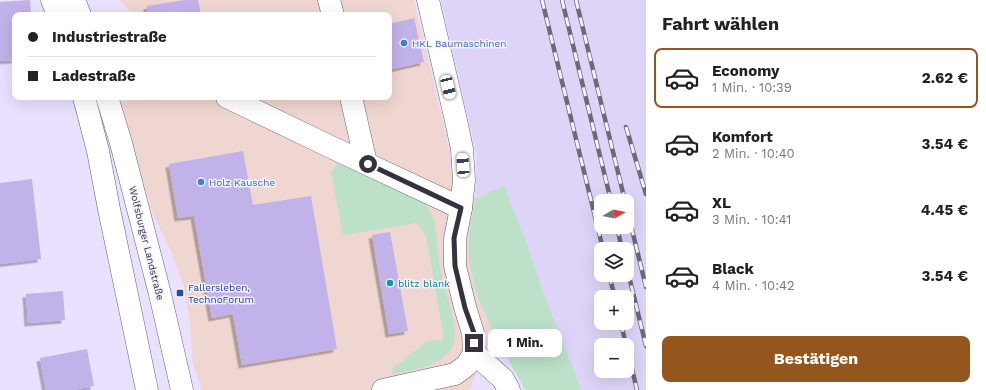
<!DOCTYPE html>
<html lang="de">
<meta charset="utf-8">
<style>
:root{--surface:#fff;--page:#f6f6f6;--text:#222;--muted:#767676;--line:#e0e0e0;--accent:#95561d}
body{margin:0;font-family:"Work Sans",sans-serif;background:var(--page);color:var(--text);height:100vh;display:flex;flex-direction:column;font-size:15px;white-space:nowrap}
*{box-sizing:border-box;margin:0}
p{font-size:13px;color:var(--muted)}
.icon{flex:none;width:22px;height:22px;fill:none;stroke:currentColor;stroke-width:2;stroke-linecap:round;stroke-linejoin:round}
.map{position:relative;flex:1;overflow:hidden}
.sheet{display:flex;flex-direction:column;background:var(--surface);width:340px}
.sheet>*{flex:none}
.top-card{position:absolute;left:12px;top:12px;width:380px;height:88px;border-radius:8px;box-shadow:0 4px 16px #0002;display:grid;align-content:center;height:88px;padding:0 16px;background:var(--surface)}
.needle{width:26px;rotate:81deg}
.controls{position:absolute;left:594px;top:194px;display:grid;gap:8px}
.controls a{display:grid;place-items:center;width:40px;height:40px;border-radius:8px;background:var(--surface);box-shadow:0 4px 16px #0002;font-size:20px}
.end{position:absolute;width:18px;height:18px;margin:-9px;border:5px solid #35323e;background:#fff;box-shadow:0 0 0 2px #fff}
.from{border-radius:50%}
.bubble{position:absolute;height:28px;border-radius:8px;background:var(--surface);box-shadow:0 4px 16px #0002;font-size:13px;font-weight:700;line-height:28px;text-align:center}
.car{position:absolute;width:12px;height:24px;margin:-12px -6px;border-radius:5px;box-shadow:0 0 3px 1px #0007;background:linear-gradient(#fff 24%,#345 0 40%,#fff 0 76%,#345 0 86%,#fff 0)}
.top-card b{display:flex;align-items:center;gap:14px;height:38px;font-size:15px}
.top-card b+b{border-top:1px solid var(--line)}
.top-card i{width:10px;height:10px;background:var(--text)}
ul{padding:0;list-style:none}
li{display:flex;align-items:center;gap:12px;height:60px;margin:0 8px 6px;padding:0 8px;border:2px solid transparent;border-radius:8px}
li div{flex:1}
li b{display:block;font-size:15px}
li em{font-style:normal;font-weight:700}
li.on{border-color:var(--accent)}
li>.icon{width:36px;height:36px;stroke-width:1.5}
h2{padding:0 16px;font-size:18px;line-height:48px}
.action{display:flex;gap:8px;margin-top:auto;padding:8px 16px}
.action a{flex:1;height:46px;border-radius:8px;background:var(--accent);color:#fff;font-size:16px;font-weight:700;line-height:46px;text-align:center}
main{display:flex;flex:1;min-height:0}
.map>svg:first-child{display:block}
.commercial{fill:#f0d6d0}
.built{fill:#ddd4f8;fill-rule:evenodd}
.green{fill:#bce1c8}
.building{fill:#c1b2ea;filter:url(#shadow)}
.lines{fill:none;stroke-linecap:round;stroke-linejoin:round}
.minor-casing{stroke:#655e78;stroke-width:23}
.minor{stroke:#fff;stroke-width:22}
.rail-casing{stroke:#6d687a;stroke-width:4.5}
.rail{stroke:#f4f2fe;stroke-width:3;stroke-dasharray:9;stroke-linecap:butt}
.route{stroke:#35323e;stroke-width:5}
.shop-dot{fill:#3f7fe0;stroke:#f4f2fe;stroke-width:1.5}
.culture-dot{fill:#0f9aa8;stroke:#f4f2fe;stroke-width:1.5}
.transit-dot{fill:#1a4fb4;stroke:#f4f2fe;stroke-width:1.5}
.labels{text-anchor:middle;stroke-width:3;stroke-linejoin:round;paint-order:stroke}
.shop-label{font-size:10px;fill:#366cbe;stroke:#f4f2fe;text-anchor:start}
.street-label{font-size:10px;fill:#35323e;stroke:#f4f2fe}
.culture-label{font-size:10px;fill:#0d838f;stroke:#f4f2fe;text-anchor:start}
.transit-label{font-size:10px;fill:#164399;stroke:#f4f2fe;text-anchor:start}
</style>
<main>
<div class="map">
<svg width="646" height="390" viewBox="0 0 646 390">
<defs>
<filter id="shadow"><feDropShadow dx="-3.5" dy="3.5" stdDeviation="0" flood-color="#0004"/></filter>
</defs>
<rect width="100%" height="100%" fill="#e9e1ff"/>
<polygon class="commercial" points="119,0 414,0 449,148 475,199 469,234 476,293 493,332 470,389 465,390 202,390 193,363 189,315 183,284 172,254 153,214 120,103 145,97 389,97 389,15 134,15"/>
<path class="built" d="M441,0H646V390H581L576,375L549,307L525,239L504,185L475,199L477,156ZM601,201H627V227H601ZM601,249H627V275H601ZM601,297H627V323H601ZM601,345H627V371H601Z"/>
<g class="green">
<path d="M339,162L423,202C426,206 430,210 432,215C438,230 437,252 440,269C444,290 454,312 455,332C455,339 454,347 449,352C436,368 411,370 392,374L391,370L426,342L444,339L426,235L417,223L343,235L331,172Z"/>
<polygon points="504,185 525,239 549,307 576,375 581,390 525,390 493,332 476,293 469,259 469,234 475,199"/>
</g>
<g class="building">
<polygon points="30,0 31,15 15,15 15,60 0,61 0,2"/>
<polygon points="185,0 198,0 201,15 147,15 147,6"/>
<polygon points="414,18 424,62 389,70 389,24"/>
<polygon points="243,151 253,205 311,196 337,349 242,365 233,314 212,318 194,216 178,218 169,164"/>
<polygon points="32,179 41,259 0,264 0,183"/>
<polygon points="390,232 408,331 389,334 372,235"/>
<polygon points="63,291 65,320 28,323 26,294"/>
<polygon points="87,349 94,386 72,390 46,390 40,358"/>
</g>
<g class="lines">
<g class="minor-casing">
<g id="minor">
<polyline points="52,0 58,15"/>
<polyline points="74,0 80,15"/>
<polyline points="329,0 333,15"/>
<polyline points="428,0 455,116 462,149 464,180 461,208 455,239 455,266 465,307 473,333 474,353"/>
<polyline points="84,97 98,151 109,209 147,390"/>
<polyline points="107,97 121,143 160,294 182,390"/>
<polyline points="227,97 333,148 461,208"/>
<polyline points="351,97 366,163"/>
<polyline points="474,353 503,379 509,390"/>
<polyline points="383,390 455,374 467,365 474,353"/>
</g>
</g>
<use href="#minor" class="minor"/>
<g class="rail-casing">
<g id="rail">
<polyline points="542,0 603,249"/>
<polyline points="562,0 611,201"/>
<polyline points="576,0 625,201"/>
<polyline points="626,127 646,194"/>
<polyline points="627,209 646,287"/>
<polyline points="617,227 622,249"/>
<polyline points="627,268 646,346"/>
<polyline points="609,275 615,297"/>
<polyline points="621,323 626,345"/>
<polyline points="627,348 637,390"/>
</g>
</g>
<use href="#rail" class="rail"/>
</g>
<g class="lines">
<polyline class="route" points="368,164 461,208 454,238 455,266 465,308 474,333 474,343"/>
</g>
<g class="shop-dot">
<circle cx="404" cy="43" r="4"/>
<circle cx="201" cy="182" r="4"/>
</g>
<circle class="culture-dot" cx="390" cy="283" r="4"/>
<rect class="transit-dot" x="176" y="289" width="8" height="8" rx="2"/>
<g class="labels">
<g class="shop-label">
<text x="412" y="47">HKL Baumaschinen</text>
<text x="209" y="186">Holz Kausche</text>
</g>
<g class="street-label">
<text transform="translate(147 243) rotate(76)" y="4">Wolfsburger Landstraße</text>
</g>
<g class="culture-label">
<text x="398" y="287">blitz blank</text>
</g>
<g class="transit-label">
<text x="188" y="291">Fallersleben,<tspan x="188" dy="12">TechnoForum</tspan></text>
</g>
</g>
</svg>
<div class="controls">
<a><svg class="needle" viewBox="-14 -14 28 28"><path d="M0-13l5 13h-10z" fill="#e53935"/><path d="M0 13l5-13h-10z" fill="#767676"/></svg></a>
<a><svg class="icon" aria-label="layers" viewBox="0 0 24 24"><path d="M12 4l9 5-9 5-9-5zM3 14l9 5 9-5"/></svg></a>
<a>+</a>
<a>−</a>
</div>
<i class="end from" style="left:368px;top:164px"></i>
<i class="end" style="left:474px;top:343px"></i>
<div class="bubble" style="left:488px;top:329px;width:74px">1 Min.</div>
<i class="car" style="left:448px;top:87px;rotate:166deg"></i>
<i class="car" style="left:463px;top:165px;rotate:356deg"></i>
<div class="top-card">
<b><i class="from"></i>Industriestraße</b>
<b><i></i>Ladestraße</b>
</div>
</div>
<section class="sheet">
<h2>Fahrt wählen</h2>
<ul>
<li class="on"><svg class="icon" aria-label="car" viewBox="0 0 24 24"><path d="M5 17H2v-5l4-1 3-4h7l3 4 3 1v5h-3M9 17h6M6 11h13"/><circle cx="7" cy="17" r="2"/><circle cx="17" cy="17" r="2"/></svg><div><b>Economy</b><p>1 Min. · 10:39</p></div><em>2.62 €</em></li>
<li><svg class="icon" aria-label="car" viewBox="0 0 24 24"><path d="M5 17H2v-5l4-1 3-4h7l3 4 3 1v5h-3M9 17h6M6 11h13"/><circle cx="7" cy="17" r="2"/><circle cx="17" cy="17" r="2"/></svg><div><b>Komfort</b><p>2 Min. · 10:40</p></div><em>3.54 €</em></li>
<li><svg class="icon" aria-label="car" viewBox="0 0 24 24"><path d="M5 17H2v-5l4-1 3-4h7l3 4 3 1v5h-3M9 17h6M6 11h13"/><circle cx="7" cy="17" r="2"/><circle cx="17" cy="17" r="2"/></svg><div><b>XL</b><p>3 Min. · 10:41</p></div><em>4.45 €</em></li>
<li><svg class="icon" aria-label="car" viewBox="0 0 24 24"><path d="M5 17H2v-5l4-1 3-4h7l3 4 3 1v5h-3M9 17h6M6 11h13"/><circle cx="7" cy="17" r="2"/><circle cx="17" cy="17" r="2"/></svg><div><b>Black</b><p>4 Min. · 10:42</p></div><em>3.54 €</em></li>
</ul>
<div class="action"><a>Bestätigen</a></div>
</section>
</main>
